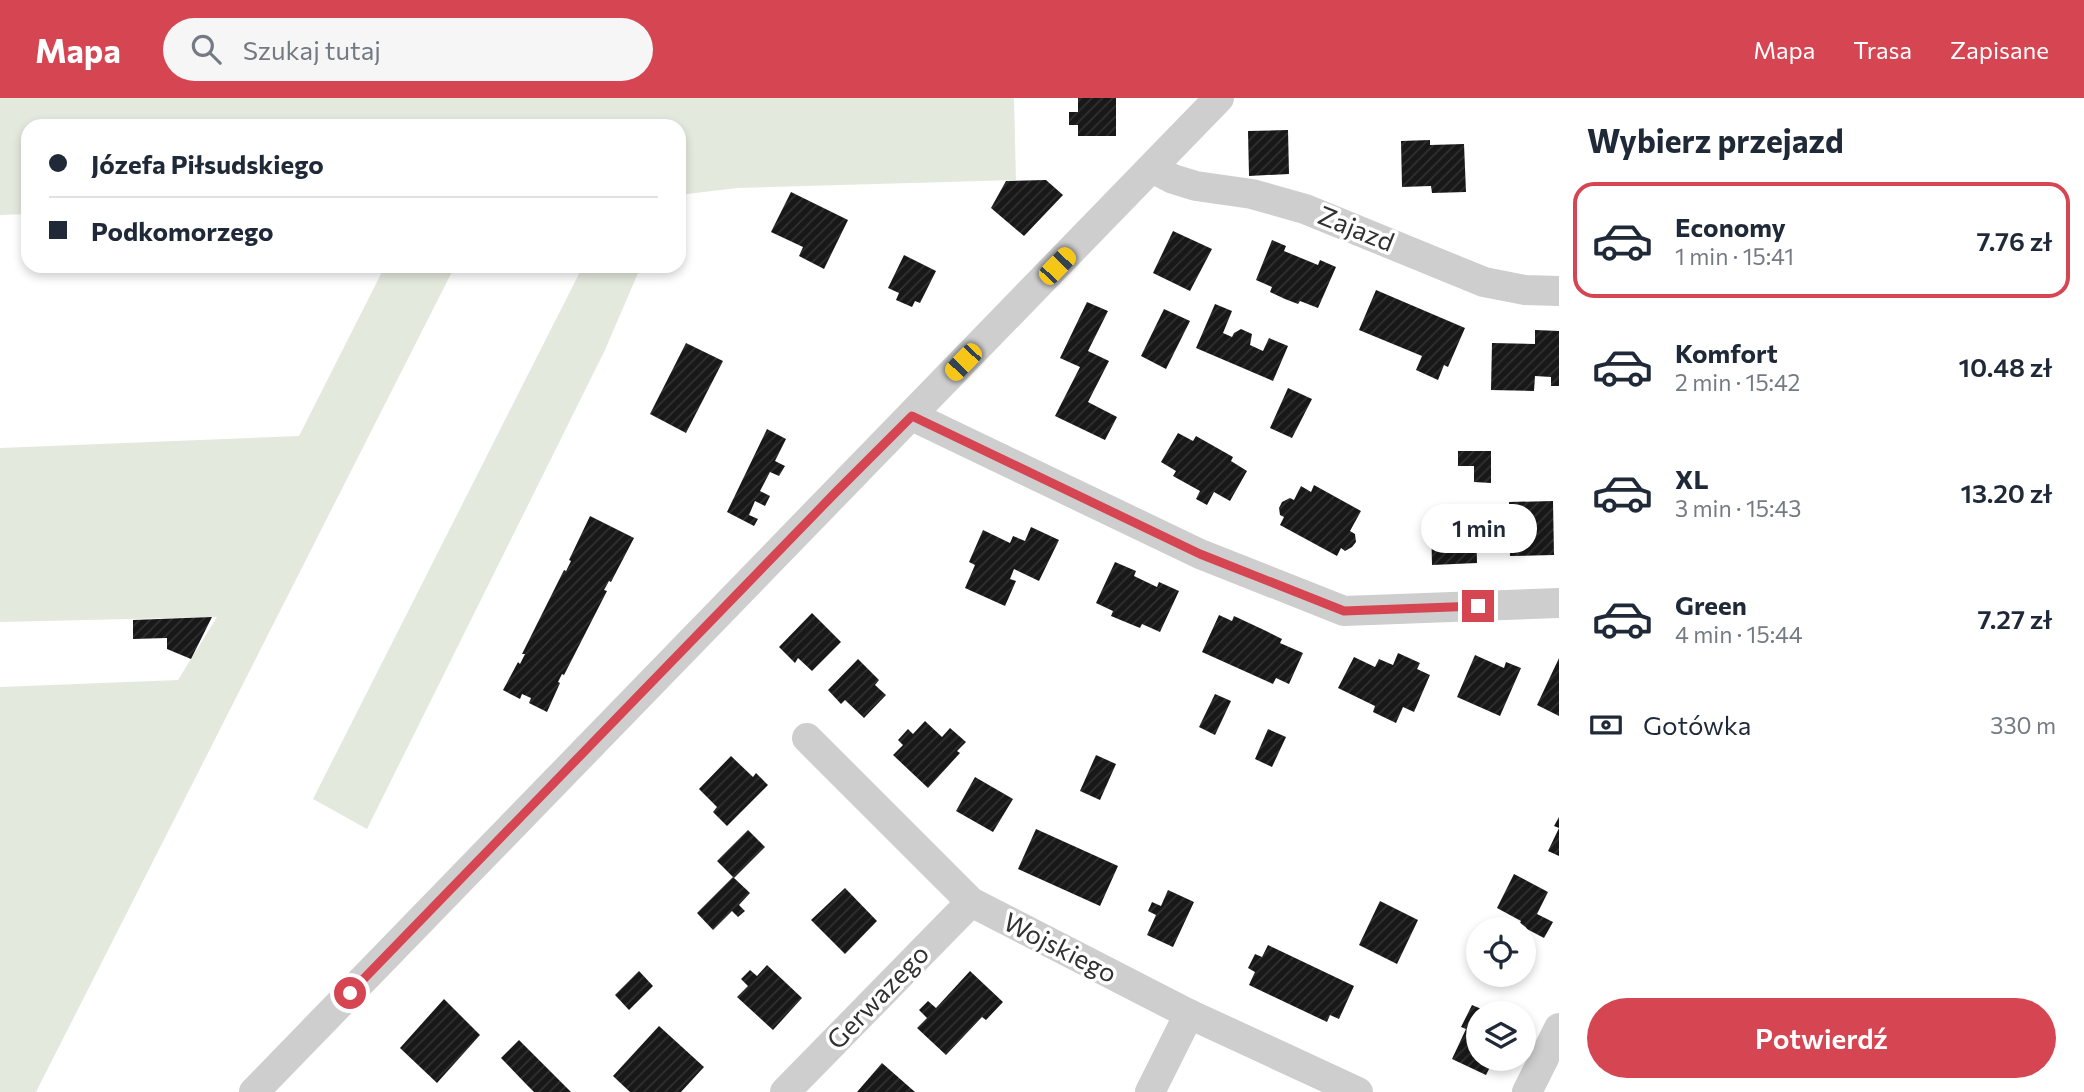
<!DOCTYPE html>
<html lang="pl">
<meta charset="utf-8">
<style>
:root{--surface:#fff;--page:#f6f6f7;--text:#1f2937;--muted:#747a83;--line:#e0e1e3;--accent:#d64552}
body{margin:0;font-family:Commissioner,sans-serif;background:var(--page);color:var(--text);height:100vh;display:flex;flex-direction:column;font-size:26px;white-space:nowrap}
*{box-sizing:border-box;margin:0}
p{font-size:23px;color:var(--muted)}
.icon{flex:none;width:38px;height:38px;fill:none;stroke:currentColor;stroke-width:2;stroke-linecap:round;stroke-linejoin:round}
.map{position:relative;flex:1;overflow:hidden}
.details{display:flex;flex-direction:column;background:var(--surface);width:525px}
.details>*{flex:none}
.hud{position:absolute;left:21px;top:21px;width:665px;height:154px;border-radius:21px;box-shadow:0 4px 10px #0003;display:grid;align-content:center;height:154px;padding:0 28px;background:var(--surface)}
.fabs{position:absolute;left:1466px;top:819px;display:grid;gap:14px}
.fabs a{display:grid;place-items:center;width:70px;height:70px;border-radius:50%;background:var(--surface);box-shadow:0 4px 10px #0003;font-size:35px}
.end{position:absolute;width:32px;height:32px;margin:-16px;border:9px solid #d64552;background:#fff;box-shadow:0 0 0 4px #fff}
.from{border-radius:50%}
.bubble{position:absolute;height:49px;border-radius:24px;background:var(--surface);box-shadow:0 4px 10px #0003;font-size:23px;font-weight:600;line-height:49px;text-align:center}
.car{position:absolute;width:21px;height:42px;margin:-21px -10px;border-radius:9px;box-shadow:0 0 5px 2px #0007;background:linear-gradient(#f5c518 24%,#345 0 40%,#f5c518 0 76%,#345 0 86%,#f5c518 0)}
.hud b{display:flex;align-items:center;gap:24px;height:66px;font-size:26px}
.hud b+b{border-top:2px solid var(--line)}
.hud i{width:18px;height:18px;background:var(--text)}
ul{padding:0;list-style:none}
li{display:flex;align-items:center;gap:21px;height:116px;margin:0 14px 10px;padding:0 14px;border:4px solid transparent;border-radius:21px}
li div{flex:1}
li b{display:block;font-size:26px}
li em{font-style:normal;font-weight:600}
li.current{border-color:var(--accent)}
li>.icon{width:63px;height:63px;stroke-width:1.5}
h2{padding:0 28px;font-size:32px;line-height:84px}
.pay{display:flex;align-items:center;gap:18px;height:77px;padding:0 28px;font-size:26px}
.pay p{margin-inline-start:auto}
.action{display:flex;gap:14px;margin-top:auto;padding:14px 28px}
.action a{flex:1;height:80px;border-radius:42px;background:var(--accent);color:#fff;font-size:28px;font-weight:600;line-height:80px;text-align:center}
header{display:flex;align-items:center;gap:42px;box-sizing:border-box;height:98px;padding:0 35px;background:var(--accent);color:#fff}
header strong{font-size:33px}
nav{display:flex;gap:38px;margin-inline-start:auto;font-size:24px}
.search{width:490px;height:63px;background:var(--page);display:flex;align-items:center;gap:18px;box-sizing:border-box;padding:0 24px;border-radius:38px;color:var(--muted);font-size:26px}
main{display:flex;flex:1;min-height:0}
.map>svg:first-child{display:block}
.grass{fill:#e4e9de}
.building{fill:url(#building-hatch)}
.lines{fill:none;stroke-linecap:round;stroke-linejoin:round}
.minor{stroke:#cecece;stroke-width:30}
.route{stroke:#d64552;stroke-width:9}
.labels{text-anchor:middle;stroke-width:7;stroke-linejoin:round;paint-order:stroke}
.street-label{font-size:26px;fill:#313131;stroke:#fff}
</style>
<header>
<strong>Mapa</strong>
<div class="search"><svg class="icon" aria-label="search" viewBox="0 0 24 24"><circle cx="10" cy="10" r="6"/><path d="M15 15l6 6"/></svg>Szukaj tutaj</div>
<nav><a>Mapa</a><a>Trasa</a><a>Zapisane</a></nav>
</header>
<main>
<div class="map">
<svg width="1559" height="994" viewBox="0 0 1559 994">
<defs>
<pattern id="building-hatch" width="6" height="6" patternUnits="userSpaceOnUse" patternTransform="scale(1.75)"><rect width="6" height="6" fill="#181818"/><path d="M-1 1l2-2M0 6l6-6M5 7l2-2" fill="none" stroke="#313131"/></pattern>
</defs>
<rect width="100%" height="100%" fill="#fff"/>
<g class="grass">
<polygon points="0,0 1014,0 1016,82 737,90 679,97 679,28 28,28 28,116 0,117"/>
<polygon points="385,168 455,168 36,994 0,994 0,589 178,582 217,519 0,524 0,350 299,338"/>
<polygon points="583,168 641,168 605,252 367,731 313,701"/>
</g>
<g class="building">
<polygon points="1078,0 1116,0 1116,38 1078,38 1078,27 1069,27 1069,14 1078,14"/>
<polygon points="1288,32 1289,76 1249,78 1248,33"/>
<polygon points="1430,42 1430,47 1464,46 1466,94 1432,95 1431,88 1402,89 1401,43"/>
<polygon points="1046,82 1063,97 1024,138 991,110 1006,83"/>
<polygon points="791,94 848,122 824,171 799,158 803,149 771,134"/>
<polygon points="1173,133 1212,151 1190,193 1153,175"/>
<polygon points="1272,142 1286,148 1284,153 1318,167 1320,162 1336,169 1318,210 1300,203 1298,206 1285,201 1270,194 1272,189 1256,182"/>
<polygon points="904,157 936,173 920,205 915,203 912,209 896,202 899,195 888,190"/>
<polygon points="1376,192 1465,230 1448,269 1444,267 1438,282 1416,272 1422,258 1359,232"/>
<polygon points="1087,204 1108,213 1088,253 1109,263 1088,304 1117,319 1105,342 1055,318 1080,269 1060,260"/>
<polygon points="1215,206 1232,213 1223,235 1232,239 1234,235 1241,231 1252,236 1250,247 1263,253 1269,240 1288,248 1273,283 1196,250"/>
<polygon points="1164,211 1190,223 1166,271 1141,258"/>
<polygon points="1535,232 1559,233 1559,288 1551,288 1551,279 1535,278 1534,293 1491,292 1492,245 1535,246"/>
<polygon points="686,245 723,263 686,335 650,316"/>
<polygon points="1288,290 1312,301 1292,340 1270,330"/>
<polygon points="767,331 786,341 775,363 785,368 779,378 770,374 760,393 770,398 765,408 755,403 749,417 758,421 754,428 727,414"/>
<polygon points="1178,335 1193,343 1196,338 1233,359 1231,363 1247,373 1230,403 1214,394 1207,407 1196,401 1200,393 1173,378 1176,373 1161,364"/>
<polygon points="1458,353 1491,353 1491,385 1474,384 1474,368 1458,368"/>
<polygon points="1314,387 1361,413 1350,433 1355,436 1356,444 1352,449 1345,453 1341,450 1337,458 1280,427 1284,419 1280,417 1279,410 1282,404 1290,400 1294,402 1301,388 1311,394"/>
<polygon points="1553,403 1554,457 1510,458 1509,404"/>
<polygon points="590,418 634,440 611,484 609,483 604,492 607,493 564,577 562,576 558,584 560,585 547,614 529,605 531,600 522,596 520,601 503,592 518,564 520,566 525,556 522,556 564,472 566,473 571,463 569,462"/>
<polygon points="1476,422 1477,465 1432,467 1431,423"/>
<polygon points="1031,429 1059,442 1039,483 1014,471 1010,481 1016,483 1005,508 965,490 975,467 969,464 983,432 1010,445 1013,438 1025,443"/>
<polygon points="1115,464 1136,473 1134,478 1157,489 1159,484 1179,493 1160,534 1142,526 1140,530 1111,518 1113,513 1096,505"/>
<polygon points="812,515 841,544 812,573 798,560 795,565 779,549"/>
<polygon points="1219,517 1232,523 1234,518 1264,532 1282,541 1280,545 1303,555 1289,586 1276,580 1273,586 1202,554"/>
<polygon points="212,519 191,561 167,551 167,540 133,541 133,522"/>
<polygon points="1398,555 1420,565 1417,571 1430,577 1414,614 1403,609 1396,625 1373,614 1375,608 1338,590 1354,559 1375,569 1379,561 1393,567"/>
<polygon points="1475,557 1504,570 1506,564 1521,570 1500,618 1457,599"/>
<polygon points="1559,560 1559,618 1537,607"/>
<polygon points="858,561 879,582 875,587 886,597 864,620 845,602 841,606 828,592"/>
<polygon points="1215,596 1231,603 1215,637 1199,629"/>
<polygon points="925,623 942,639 950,630 966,644 957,653 960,655 928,690 893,657 903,647 898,642 908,631 913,636"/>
<polygon points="1268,631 1286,639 1272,669 1255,661"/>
<polygon points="1096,657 1116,666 1100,702 1080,693"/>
<polygon points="731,658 753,679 756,675 768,687 727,728 713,714 717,709 699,691"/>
<polygon points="975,679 1013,701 993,734 956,713"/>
<polygon points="1559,719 1559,758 1548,753 1559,730 1554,728"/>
<polygon points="1036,731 1118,768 1100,808 1018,771"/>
<polygon points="748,732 765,749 734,780 717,763"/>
<polygon points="1514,776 1548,794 1537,816 1553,824 1544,840 1519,827 1521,823 1497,810"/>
<polygon points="733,779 750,795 739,807 745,813 738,819 732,813 713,832 697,815"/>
<polygon points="845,790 877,823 845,856 811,822"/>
<polygon points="1168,792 1194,804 1173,849 1147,837 1156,817 1148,813 1152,804 1161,808"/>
<polygon points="1380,803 1418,822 1397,866 1359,847"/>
<polygon points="1268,847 1354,888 1339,921 1330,917 1327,924 1249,887 1255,874 1248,870 1255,856 1262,859"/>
<polygon points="767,867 802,900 773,932 737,899 748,888 741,881 750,872 757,878"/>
<polygon points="639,873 653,888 629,912 615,897"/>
<polygon points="970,873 1003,904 986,922 982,919 946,957 917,930 927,920 919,912 928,903 936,910"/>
<polygon points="444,901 480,937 437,985 400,950"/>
<polygon points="1472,907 1491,915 1479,915 1479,961 1494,961 1486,977 1452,961 1466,931 1461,929"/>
<polygon points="659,928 704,969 681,994 630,994 613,978"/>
<polygon points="519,942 571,994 534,994 526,986 501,960"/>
<polygon points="882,965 915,994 857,994"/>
</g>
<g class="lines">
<g class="minor">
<polyline points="1152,70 1173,81 1196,88 1252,96 1305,111 1484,184 1525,192 1559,193"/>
<polyline points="912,318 1200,456 1344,513 1559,505"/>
<polyline points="807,640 971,804 1189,916 1358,994"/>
<polyline points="254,994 1219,0"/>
<polyline points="785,994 971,804"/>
<polyline points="1150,994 1189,916"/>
<polyline points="1527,994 1559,930"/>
</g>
</g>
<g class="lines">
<polyline class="route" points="350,895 836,394 912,318 1200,456 1344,513 1478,508"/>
</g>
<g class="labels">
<g class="street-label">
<text transform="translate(1356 131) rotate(22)" y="9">Zajazd</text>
<text transform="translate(1060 850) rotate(27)" y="9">Wojskiego</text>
<text transform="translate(878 899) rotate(-46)" y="9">Gerwazego</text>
</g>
</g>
</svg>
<div class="fabs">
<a><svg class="icon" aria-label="locate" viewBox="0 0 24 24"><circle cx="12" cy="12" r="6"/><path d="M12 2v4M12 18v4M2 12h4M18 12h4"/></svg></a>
<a><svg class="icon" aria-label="layers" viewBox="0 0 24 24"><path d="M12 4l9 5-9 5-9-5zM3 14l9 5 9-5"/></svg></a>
</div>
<i class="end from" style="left:350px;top:895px"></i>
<i class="end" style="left:1478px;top:508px"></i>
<div class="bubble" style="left:1421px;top:406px;width:116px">1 min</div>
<i class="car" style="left:1057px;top:168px;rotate:44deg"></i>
<i class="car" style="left:963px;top:264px;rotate:224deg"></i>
<div class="hud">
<b><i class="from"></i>Józefa Piłsudskiego</b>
<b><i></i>Podkomorzego</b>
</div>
</div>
<section class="details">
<h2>Wybierz przejazd</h2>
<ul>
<li class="current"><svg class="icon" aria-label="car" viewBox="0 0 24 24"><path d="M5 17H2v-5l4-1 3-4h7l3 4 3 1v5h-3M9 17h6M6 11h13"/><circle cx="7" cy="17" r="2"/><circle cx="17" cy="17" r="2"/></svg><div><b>Economy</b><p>1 min · 15:41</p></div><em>7.76 zł</em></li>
<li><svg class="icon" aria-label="car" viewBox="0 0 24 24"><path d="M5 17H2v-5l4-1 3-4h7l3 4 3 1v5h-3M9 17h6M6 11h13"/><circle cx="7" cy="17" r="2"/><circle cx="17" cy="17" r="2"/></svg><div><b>Komfort</b><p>2 min · 15:42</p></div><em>10.48 zł</em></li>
<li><svg class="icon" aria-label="car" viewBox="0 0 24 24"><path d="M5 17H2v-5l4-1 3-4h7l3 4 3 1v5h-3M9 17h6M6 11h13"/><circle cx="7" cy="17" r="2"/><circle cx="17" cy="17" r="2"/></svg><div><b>XL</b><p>3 min · 15:43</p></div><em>13.20 zł</em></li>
<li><svg class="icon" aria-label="car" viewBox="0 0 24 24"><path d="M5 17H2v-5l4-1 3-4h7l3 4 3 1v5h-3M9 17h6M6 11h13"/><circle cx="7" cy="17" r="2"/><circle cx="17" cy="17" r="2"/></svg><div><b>Green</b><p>4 min · 15:44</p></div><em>7.27 zł</em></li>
</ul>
<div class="pay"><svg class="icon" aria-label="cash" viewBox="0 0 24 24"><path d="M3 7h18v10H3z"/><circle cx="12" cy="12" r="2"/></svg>Gotówka<p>330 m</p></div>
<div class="action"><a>Potwierdź</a></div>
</section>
</main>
